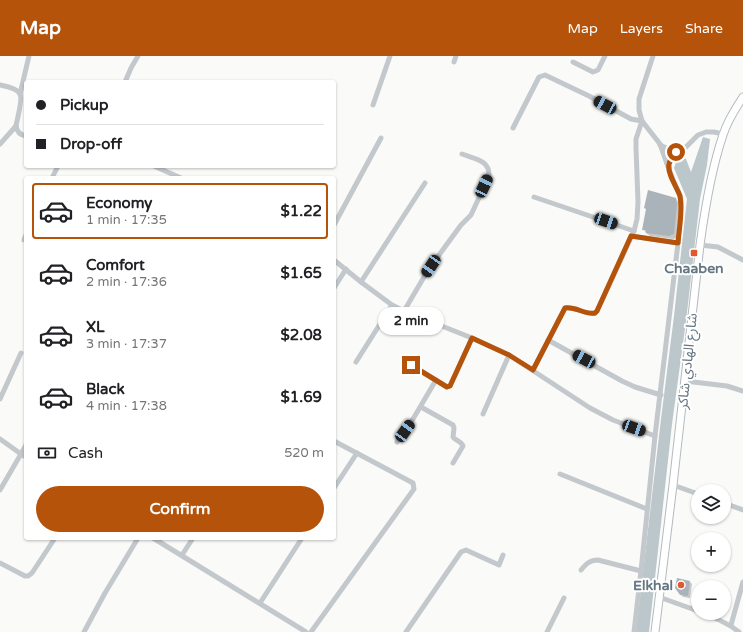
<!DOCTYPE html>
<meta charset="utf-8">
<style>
:root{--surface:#fff;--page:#f6f6f6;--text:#202124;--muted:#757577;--line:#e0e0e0;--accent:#b45309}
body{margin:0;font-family:"Varela Round","Noto Sans Arabic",sans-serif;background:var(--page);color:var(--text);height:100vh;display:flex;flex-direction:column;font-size:15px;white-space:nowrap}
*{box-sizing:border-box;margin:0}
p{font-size:13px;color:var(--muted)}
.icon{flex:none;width:22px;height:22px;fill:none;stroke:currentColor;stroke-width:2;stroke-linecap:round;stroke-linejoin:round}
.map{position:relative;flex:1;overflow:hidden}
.sheet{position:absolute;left:24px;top:120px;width:312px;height:364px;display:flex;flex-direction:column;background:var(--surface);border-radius:4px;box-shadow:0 1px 3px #0004}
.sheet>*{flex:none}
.banner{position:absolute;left:24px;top:24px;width:312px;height:88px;border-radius:4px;box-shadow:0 1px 3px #0004;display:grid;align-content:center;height:88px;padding:0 12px;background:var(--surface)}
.buttons{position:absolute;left:691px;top:428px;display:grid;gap:8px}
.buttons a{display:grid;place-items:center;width:40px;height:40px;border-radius:50%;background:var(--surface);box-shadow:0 1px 3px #0004;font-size:20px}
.end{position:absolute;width:18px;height:18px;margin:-9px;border:5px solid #b45309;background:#fff;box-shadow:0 0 0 2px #fff}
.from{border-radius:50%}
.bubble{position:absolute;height:28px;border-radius:14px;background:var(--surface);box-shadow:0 1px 3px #0004;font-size:13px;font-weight:700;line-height:28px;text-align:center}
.car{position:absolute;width:12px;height:24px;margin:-12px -6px;border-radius:5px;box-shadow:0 0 3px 1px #0007;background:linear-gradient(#222 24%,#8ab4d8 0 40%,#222 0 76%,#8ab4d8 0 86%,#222 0)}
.banner b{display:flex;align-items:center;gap:14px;height:38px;font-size:15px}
.banner b+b{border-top:1px solid var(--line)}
.banner i{width:10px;height:10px;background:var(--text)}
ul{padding:7px 0 0;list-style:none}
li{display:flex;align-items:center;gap:12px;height:56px;margin:0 8px 6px;padding:0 4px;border:2px solid transparent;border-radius:4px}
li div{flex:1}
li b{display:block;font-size:15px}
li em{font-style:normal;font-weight:700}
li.selected{border-color:var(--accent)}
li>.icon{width:36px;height:36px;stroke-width:1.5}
.pay{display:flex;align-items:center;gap:10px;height:44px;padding:0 12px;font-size:15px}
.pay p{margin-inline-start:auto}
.cta{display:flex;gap:8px;margin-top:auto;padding:8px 12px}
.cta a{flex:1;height:46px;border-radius:24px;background:var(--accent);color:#fff;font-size:16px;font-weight:700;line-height:46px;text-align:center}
header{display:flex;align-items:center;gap:24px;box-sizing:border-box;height:56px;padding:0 20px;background:var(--accent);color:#fff}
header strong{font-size:19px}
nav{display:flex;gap:22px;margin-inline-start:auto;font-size:14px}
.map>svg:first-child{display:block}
.water{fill:#bbc7cb}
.shadow{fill:#0003}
.building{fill:#aab3b9}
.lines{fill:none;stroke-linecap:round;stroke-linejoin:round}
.secondary-casing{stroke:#b3babf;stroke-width:9}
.street{stroke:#c3c8cc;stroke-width:5}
.secondary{stroke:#fff;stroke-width:7}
.route{stroke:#b45309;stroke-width:5}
.poi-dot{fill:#e4572e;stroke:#fff;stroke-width:1.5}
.labels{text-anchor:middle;stroke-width:4;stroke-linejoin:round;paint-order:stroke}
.poi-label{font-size:14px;font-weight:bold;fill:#657683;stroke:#fff}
.street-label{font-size:14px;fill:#657683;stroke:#fff}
</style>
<header>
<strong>Map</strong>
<nav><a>Map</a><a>Layers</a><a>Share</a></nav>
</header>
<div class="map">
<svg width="743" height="576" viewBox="0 0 743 576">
<rect width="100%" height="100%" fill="#fafaf8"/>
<polygon class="water" points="703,81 710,83 707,109 700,143 686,265 672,368 649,576 636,576 661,363 674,260 687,143 674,112 677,104 684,102 686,103 691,116"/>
<g class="shadow">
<polygon points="676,143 679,147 677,182 673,183 650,180 646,177 643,173"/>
<polygon points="690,526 692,528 690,542 683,541 681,538"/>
</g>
<g class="building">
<polygon points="648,134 676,142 677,149 674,178 669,180 646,177 646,174 642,174 646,153 644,152"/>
<polygon points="677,522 690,525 688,540 680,539 675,532"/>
</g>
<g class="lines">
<g class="secondary-casing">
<path id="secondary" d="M655,576L673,429L700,189C705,152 711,114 723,79C727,66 735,53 743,41"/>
</g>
<g class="street">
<polyline points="653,0 639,43 639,54 642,65 660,88 668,111"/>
<polyline points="454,6 456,0"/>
<polyline points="573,6 593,16 598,14 605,0"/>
<polyline points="125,26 131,12 138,0"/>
<path d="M0,29C5,30 18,33 20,38C23,43 17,64 16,70C17,76 20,79 26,80"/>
<polyline points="20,38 29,0"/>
<polyline points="373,49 390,0"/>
<polyline points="513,72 539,21 545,19 589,40 631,63 642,65"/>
<polyline points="0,88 16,70"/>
<path d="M660,89C667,93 673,96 681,95"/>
<polyline points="154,110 181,122"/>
<polyline points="52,122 58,110"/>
<polyline points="534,141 634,175"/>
<polyline points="334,169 381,82"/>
<polyline points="631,180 678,187"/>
<polyline points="24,184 26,179"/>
<polyline points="700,189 718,191 743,204"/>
<polyline points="334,204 361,226 392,249 404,255 472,282 509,299 590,352 613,364 655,380"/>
<polyline points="361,226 425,127"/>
<polyline points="334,232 346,213"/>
<path d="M404,255L424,221L439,199L461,169L471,159L489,120C490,104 475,103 462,98"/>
<polyline points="548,284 622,325 635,331 661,339"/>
<polyline points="356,306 392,249"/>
<polyline points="411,309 447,331 450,330 472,282"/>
<path d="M533,314L565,252C575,250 585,259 595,257L597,255L634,175L637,163L638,146L636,92V83L642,65"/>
<polyline points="685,325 727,330 743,335"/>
<polyline points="0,343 21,297"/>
<path d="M421,351L453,369L454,372L453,381C456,385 461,385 463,390L453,407"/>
<polyline points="483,358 509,299"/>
<polyline points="0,383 21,398 26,389"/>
<polyline points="397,386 413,363 436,324"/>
<polyline points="560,418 647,453"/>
<polyline points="673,429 698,438"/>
<polyline points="334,432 357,397"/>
<polyline points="0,434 21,398 26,401"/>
<polyline points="724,447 743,454"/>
<polyline points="153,482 306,576"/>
<polyline points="182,499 193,482"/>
<polyline points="0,507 25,520 28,520 32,517 55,482"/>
<path d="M581,514C586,508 590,504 598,504L641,515"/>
<polyline points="659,541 698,555"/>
<polyline points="260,547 302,482"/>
<path d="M702,557C716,562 728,567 739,576"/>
<polyline points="731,569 743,526"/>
<polyline points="84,576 105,537 138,482"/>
<polyline points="311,576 414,433 413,427 334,385"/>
<polyline points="406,576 461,496 466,494 499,509 503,499"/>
<polyline points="547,576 564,542"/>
<polyline points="634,576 641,515 655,380 678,187 681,149 680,140 669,114 669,108 671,104 675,99 684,93 698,79 706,76 714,76 723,78"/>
</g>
<use href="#secondary" class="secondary"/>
</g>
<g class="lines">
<path class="route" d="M411,309L447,331L450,330L472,282L509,299L533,314L565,252C575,250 585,259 595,257L597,255L631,180L678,187C679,173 683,154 680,140C677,131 667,118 669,108C670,102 677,98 682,95L676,96"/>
</g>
<g class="poi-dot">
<rect x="690" y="193" width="8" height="8" rx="2"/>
<circle cx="681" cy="529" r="4"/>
</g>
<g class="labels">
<g class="poi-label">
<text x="694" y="217">Chaaben</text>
<text x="673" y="534" text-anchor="end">Elkhal</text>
</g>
<g class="street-label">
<text transform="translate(687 305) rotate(-84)" y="5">شارع الهادي شاكر</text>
</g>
</g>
</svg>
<div class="buttons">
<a><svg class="icon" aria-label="layers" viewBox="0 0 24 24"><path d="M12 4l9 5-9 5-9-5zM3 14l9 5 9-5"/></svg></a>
<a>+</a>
<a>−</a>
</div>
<i class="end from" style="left:676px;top:96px"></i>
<i class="end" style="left:411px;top:309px"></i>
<div class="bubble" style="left:378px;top:251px;width:66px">2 min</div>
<i class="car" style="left:605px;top:49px;rotate:298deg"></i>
<i class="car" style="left:484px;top:130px;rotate:25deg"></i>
<i class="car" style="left:606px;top:165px;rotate:109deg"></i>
<i class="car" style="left:431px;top:210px;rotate:214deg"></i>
<i class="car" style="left:584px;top:303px;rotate:298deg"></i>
<i class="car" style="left:634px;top:372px;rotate:110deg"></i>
<i class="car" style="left:405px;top:375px;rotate:36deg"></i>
<div class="banner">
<b><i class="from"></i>Pickup</b>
<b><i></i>Drop-off</b>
</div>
<section class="sheet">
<ul>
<li class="selected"><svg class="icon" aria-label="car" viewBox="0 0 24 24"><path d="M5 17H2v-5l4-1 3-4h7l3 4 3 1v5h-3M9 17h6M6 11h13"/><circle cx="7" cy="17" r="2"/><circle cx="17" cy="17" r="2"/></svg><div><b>Economy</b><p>1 min · 17:35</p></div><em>$1.22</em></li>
<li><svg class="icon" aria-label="car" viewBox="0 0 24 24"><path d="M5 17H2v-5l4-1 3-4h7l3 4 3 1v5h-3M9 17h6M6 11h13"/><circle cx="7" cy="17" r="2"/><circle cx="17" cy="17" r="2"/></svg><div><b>Comfort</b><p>2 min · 17:36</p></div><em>$1.65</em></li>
<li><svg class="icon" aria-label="car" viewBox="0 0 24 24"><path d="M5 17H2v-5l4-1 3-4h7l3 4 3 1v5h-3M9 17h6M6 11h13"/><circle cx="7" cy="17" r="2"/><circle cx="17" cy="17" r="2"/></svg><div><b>XL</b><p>3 min · 17:37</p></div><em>$2.08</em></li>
<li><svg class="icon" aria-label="car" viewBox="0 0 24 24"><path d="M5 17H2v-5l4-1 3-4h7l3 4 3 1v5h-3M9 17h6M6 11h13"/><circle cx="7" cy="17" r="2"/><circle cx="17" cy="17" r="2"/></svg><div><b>Black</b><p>4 min · 17:38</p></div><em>$1.69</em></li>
</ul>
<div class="pay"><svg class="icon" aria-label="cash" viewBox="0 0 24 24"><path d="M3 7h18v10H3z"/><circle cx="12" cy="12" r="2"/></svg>Cash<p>520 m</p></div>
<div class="cta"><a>Confirm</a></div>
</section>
</div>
